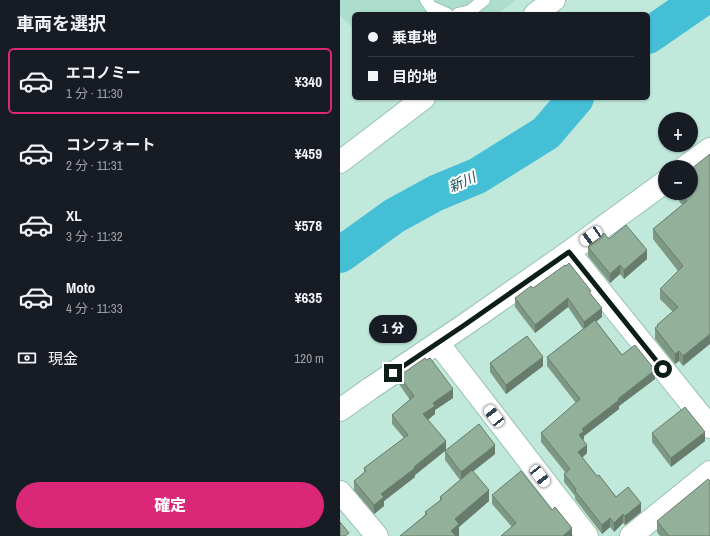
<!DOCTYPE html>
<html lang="ja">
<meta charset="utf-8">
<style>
:root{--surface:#171b24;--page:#20242c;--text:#f1f3f6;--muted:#9ea1a6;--line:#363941;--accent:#db2777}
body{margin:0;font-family:"Archivo Narrow","Noto Sans JP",sans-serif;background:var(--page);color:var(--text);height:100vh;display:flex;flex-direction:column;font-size:15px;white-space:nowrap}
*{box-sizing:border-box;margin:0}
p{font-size:13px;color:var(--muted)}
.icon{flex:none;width:22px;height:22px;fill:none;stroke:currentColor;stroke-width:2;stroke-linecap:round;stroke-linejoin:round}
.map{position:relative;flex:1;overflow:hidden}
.drawer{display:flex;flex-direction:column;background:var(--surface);width:340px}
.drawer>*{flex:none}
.guide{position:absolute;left:12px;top:12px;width:298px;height:88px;border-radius:6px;box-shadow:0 1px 3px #0004;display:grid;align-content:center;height:88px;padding:0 16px;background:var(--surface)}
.controls{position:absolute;left:318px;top:112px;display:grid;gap:8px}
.controls a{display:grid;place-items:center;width:40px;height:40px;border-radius:50%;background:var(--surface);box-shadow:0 1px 3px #0004;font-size:20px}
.end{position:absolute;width:18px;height:18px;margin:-9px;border:5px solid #0d1d18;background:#fff;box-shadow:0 0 0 2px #fff}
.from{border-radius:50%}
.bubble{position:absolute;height:28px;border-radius:14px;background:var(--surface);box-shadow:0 1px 3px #0004;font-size:13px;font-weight:800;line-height:28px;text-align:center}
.car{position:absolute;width:12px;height:24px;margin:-12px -6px;border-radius:5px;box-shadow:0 0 3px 1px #0007;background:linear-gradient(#fff 24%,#345 0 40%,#fff 0 76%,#345 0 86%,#fff 0)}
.guide b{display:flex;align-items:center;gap:14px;height:38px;font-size:15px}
.guide b+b{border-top:1px solid var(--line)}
.guide i{width:10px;height:10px;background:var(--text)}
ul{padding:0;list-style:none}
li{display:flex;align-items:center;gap:12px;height:66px;margin:0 8px 6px;padding:0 8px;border:2px solid transparent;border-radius:6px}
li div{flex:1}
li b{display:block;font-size:15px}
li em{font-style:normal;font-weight:800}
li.selected{border-color:var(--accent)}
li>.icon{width:36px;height:36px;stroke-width:1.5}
h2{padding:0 16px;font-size:18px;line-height:48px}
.pay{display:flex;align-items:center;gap:10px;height:44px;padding:0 16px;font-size:15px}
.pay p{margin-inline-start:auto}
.cta{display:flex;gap:8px;margin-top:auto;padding:8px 16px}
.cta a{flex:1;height:46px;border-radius:24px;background:var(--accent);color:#fff;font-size:16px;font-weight:800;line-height:46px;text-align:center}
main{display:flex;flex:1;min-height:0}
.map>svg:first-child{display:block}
.built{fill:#addecd}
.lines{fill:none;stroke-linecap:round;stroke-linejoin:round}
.river{stroke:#45bfd6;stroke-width:36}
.service-casing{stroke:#9ac2b4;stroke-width:14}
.minor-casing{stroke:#9ac2b4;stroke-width:24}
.service{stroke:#fff;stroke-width:12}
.minor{stroke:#fff;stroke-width:22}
.wall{fill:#7e9884}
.shaded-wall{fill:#677c6c}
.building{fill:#93b19a;stroke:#677c6c}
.route{stroke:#0d1d18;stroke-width:5}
.labels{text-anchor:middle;stroke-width:4;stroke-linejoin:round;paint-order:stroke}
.water-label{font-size:14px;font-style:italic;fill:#194d57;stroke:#fff}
</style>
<main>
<section class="drawer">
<h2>車両を選択</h2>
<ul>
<li class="selected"><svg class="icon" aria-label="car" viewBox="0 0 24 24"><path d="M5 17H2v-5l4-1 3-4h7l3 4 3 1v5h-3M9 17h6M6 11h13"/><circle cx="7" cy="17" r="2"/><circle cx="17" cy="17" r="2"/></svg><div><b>エコノミー</b><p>1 分 · 11:30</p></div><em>¥340</em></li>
<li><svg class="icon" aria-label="car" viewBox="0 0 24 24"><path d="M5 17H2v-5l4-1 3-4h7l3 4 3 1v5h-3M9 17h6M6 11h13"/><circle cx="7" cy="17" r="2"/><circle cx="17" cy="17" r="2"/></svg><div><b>コンフォート</b><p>2 分 · 11:31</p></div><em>¥459</em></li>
<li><svg class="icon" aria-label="car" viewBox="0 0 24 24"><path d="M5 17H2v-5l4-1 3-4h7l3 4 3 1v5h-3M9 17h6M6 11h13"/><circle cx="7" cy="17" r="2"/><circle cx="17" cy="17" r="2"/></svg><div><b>XL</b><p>3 分 · 11:32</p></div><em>¥578</em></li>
<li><svg class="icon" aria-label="car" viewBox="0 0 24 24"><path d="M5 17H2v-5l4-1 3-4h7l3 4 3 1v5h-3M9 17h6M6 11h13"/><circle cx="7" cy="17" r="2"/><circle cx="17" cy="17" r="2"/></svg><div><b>Moto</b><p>4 分 · 11:33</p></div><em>¥635</em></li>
</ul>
<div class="pay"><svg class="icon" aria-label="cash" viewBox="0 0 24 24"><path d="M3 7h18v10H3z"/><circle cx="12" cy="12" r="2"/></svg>現金<p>120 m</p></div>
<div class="cta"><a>確定</a></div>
</section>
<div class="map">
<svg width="370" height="536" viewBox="0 0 370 536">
<rect width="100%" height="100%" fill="#c0e9db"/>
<polygon class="built" points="0,0 176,0 158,14 14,14 14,28 0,16"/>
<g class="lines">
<g class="river">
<polyline points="308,36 360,0"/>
<polyline points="0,255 54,216 96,193 137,176 206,133 236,98"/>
</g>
<g class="service-casing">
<g id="service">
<polyline points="86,0 91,7 107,14"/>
<polyline points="118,14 130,11 144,0"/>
</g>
</g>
<g class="minor-casing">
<g id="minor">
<polyline points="195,14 214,0"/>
<polyline points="0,162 84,98"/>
<polyline points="345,167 370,149"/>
<polyline points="229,252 370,427"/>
<polyline points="98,343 247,536"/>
<polyline points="0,410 31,388 123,326 229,252 325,182"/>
<polyline points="0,492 37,536"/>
<polyline points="291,536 370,472"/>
</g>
</g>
<use href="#service" class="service"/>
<use href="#minor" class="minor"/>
</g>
<g class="wall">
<polygon points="339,193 351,193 343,366 339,361 335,364 315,339 315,328 317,327 317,325 333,312 320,299 320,289 338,271 313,239 313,229 342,205 339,201"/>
<polygon points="269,239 307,259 284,279 280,274 270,283 248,256 248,247"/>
<polygon points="251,294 262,317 256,321 282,355 315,379 279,406 279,409 244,436 243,440 247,453 242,458 257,476 276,497 301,512 285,525 283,523 274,532 270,527 262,534 235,499 235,496 224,482 224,474 225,472 201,442 201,433 236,403 207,366 207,357 243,329 228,307 195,333 175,307 175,298"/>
<polygon points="150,363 203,366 166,394 150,372"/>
<polygon points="59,376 113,398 95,410 95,414 88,420 106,450 155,454 133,471 149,501 119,527 119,536 60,536 85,515 85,512 100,501 100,497 120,480 105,460 105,451 75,475 75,477 44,501 44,506 34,514 14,490 14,481 24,473 24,468 64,438 52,424 52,415 70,400 59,384"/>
<polygon points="312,433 365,441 331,467 312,442"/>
<polygon points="152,495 232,536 172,527 152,504"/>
<polygon points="317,521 370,536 320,536 317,532"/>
</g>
<g class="shaded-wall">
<polygon points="307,250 307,259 284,279 284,270"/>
<polygon points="280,265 280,274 270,283 270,274"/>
<polygon points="228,298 228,307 195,333 195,325"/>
<polygon points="262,308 262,317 244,331 244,322"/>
<polygon points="370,334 370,344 343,366 343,356"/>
<polygon points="339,351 339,361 335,364 335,354"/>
<polygon points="203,357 203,366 166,394 166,385"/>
<polygon points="315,370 315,379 279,406 279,409 244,436 244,440 239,435 242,429 278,399"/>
<polygon points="113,389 113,398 95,410 95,414 83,423 83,414 93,403"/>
<polygon points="365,432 365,441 331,467 331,458"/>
<polygon points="106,441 106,450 75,475 75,477 44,501 44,506 34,514 34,505 41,494"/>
<polygon points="155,445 155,454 121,481 121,472"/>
<polygon points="247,445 247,453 238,461 238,452"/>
<polygon points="149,490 149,501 119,527 119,536 111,536 111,531 115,519"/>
<polygon points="301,503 301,512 285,525 285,516"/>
<polygon points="283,514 283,523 274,532 274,523"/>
<polygon points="270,518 270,527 262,534 262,525"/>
<polygon points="232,528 232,536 223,536"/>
</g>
<g class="building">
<polygon points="370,154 370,334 343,356 339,351 335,354 315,328 318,326 317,325 338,307 320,289 343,266 313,229 347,201 341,193 351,193 351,169"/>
<polygon points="286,225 307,250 284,270 280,265 270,274 248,247 264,233 269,239"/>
<polygon points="229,263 251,291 249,292 262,308 244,322 228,298 195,325 175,298 191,286 193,288 225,265 226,266"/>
<polygon points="255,320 282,355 295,345 315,370 278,399 279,400 242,429 244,431 239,435 247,445 238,452 257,476 259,475 276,497 288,487 301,503 285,516 283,514 274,523 270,518 262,525 235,491 236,489 224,474 230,469 201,433 240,399 207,357"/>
<polygon points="187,336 203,357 166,385 150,363"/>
<polygon points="85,358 86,360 90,358 113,389 93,403 95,406 83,414 106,441 74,467 75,468 41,494 44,497 34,505 14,481 26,471 24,468 68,435 52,415 74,396 59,376"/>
<polygon points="345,407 365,432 331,458 312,433"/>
<polygon points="139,424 155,445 121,472 105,451"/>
<polygon points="132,470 149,490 115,519 119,524 111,531 116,536 60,536 87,514 85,512 102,499 100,497"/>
<polygon points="181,471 212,510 215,507 232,528 223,536 161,536 176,523 152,495"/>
<polygon points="368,479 370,481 370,536 329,536 317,521"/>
<polygon points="0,522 9,533 5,536 0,536"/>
</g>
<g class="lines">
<polyline class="route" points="53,373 123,326 229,252 323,369"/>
</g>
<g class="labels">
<g class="water-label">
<text transform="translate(122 182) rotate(-24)" y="5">新川</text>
</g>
</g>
</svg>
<div class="controls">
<a>+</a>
<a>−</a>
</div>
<i class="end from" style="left:323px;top:369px"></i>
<i class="end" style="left:53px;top:373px"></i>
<div class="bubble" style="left:29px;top:315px;width:48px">1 分</div>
<i class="car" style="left:251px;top:236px;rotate:235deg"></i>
<i class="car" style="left:154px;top:416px;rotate:322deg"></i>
<i class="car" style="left:200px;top:476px;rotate:142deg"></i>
<div class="guide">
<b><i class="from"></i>乗車地</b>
<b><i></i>目的地</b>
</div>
</div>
</main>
